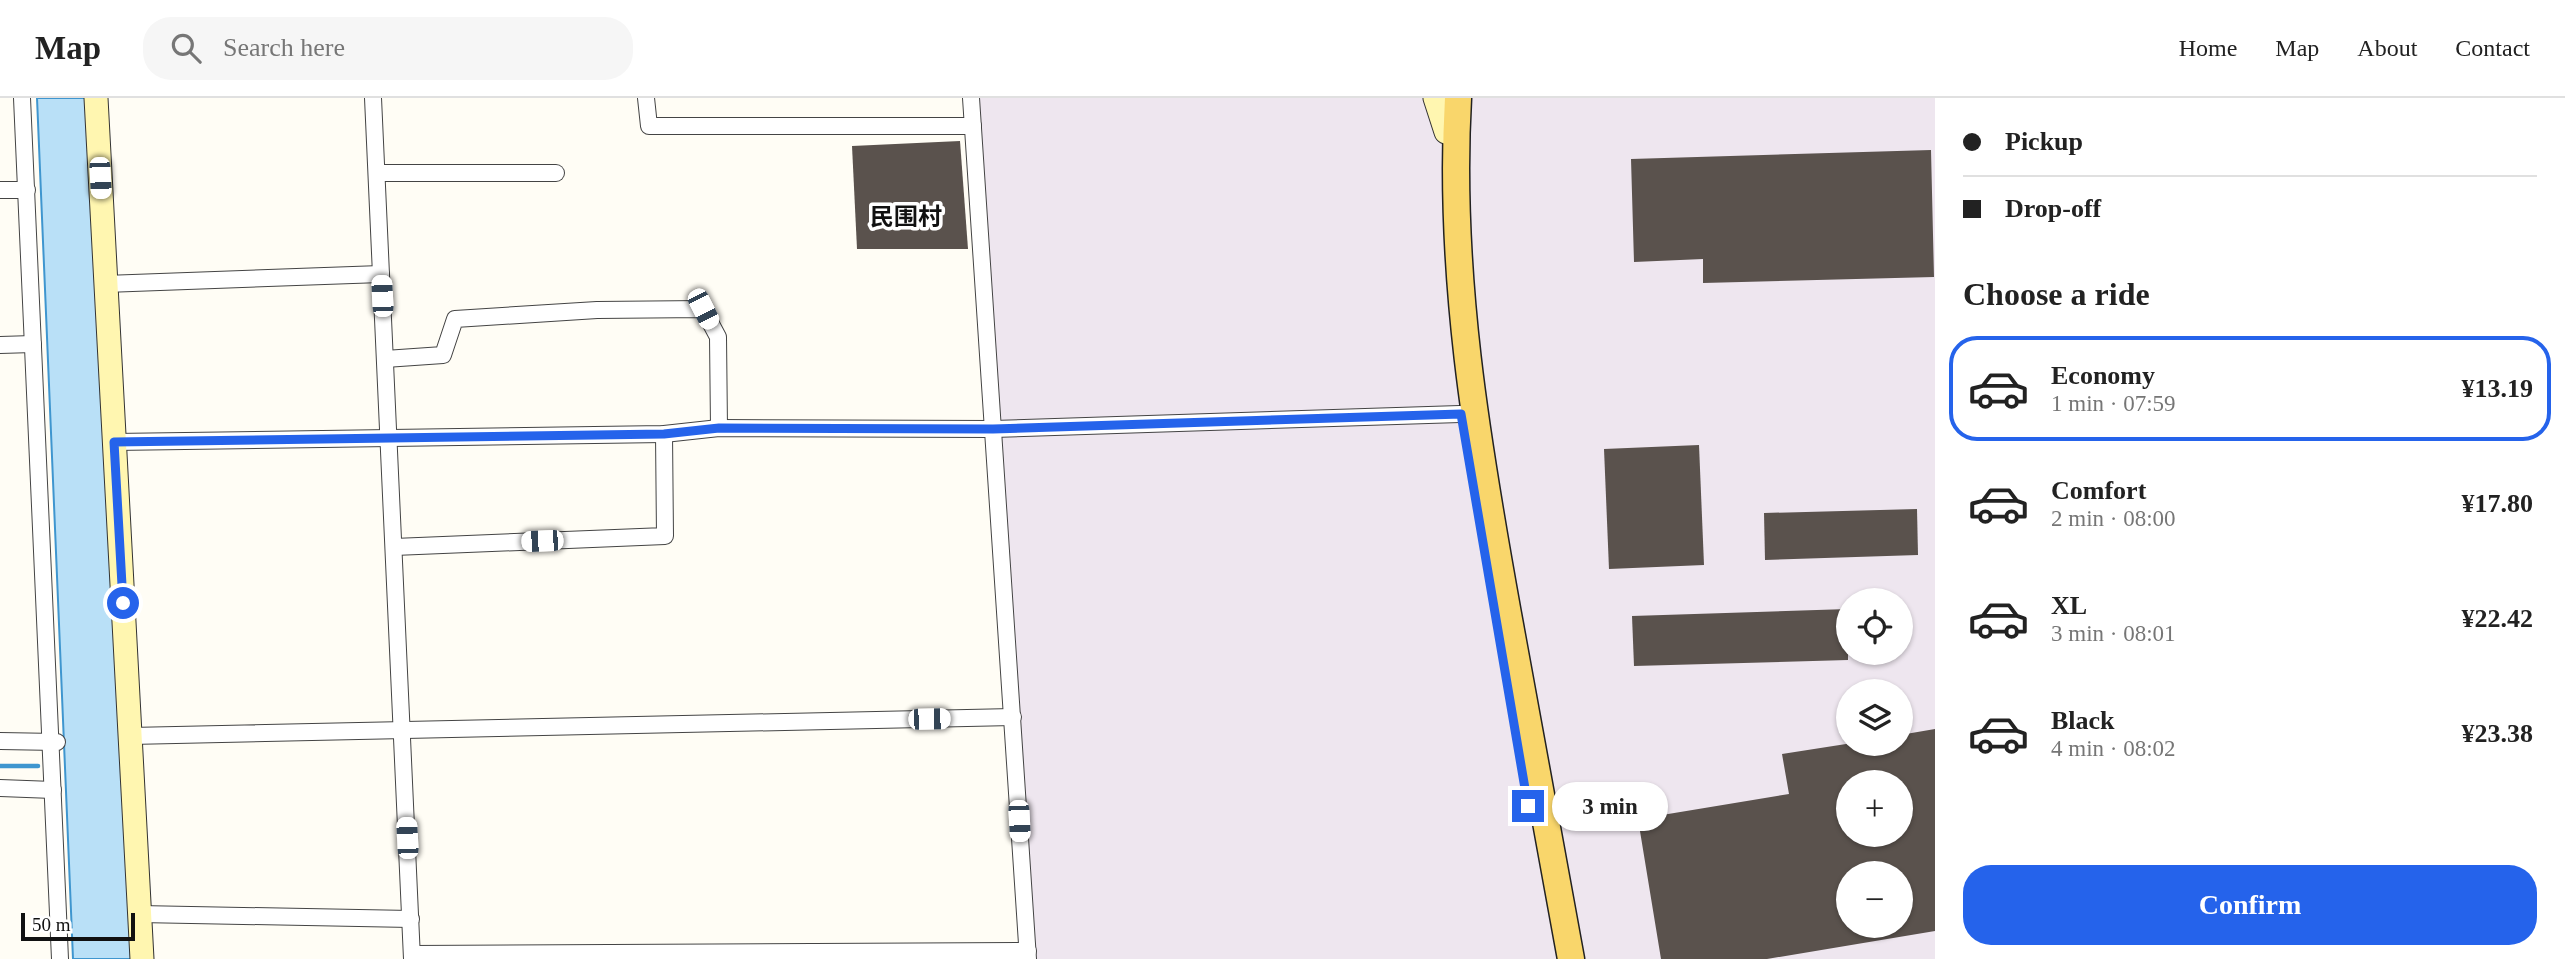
<!DOCTYPE html>
<meta charset="utf-8">
<style>
:root{--surface:#fff;--page:#f6f6f6;--text:#222;--muted:#767676;--line:#e0e0e0;--accent:#2563eb}
body{margin:0;font-family:"Times New Roman","Noto Sans SC",serif;background:var(--page);color:var(--text);height:100vh;display:flex;flex-direction:column;font-size:26px;white-space:nowrap}
*{box-sizing:border-box;margin:0}
p{font-size:23px;color:var(--muted)}
.icon{flex:none;width:38px;height:38px;fill:none;stroke:currentColor;stroke-width:2;stroke-linecap:round;stroke-linejoin:round}
.map{position:relative;flex:1;overflow:hidden}
.sheet{display:flex;flex-direction:column;background:var(--surface);width:630px}
.sheet>*{flex:none}
.top-card{display:grid;align-content:center;height:154px;padding:0 28px;background:var(--surface)}
.buttons{position:absolute;left:1836px;top:490px;display:grid;gap:14px}
.buttons a{display:grid;place-items:center;width:77px;height:77px;border-radius:50%;background:var(--surface);box-shadow:0 2px 5px #0004;font-size:35px}
.scale{position:absolute;left:21px;bottom:18px;width:114px;box-sizing:border-box;padding-left:7px;border:4px solid #111;border-top:0;font-size:19px;line-height:24px;white-space:nowrap;color:#111;-webkit-text-stroke:5px #fff;paint-order:stroke}
.end{position:absolute;width:32px;height:32px;margin:-16px;border:9px solid #2563eb;background:#fff;box-shadow:0 0 0 4px #fff}
.from{border-radius:50%}
.bubble{position:absolute;height:49px;border-radius:24px;background:var(--surface);box-shadow:0 2px 5px #0004;font-size:23px;font-weight:700;line-height:49px;text-align:center}
.car{position:absolute;width:21px;height:42px;margin:-21px -10px;border-radius:9px;box-shadow:0 0 5px 2px #0007;background:linear-gradient(#fff 24%,#345 0 40%,#fff 0 76%,#345 0 86%,#fff 0)}
.top-card b{display:flex;align-items:center;gap:24px;height:66px;font-size:26px}
.top-card b+b{border-top:2px solid var(--line)}
.top-card i{width:18px;height:18px;background:var(--text)}
ul{padding:0;list-style:none}
li{display:flex;align-items:center;gap:21px;height:105px;margin:0 14px 10px;padding:0 14px;border:4px solid transparent;border-radius:28px}
li div{flex:1}
li b{display:block;font-size:26px}
li em{font-style:normal;font-weight:700}
li.active{border-color:var(--accent)}
li>.icon{width:63px;height:63px;stroke-width:1.5}
h2{padding:0 28px;font-size:32px;line-height:84px}
.primary-button{display:flex;gap:14px;margin-top:auto;padding:14px 28px}
.primary-button a{flex:1;height:80px;border-radius:28px;background:var(--accent);color:#fff;font-size:28px;font-weight:700;line-height:80px;text-align:center}
header{display:flex;align-items:center;gap:42px;box-sizing:border-box;height:98px;padding:0 35px;background:var(--surface);border-bottom:2px solid var(--line)}
header strong{font-size:33px}
nav{display:flex;gap:38px;margin-inline-start:auto;font-size:24px}
.search{width:490px;height:63px;background:var(--page);display:flex;align-items:center;gap:18px;box-sizing:border-box;padding:0 24px;border-radius:28px;color:var(--muted);font-size:26px}
main{display:flex;flex:1;min-height:0}
.map>svg:first-child{display:block}
.industrial{fill:#eee6ef;fill-rule:evenodd}
.water{fill:#b9e0f7;stroke:#3f96cf;stroke-width:2}
.lines{fill:none;stroke-linecap:round;stroke-linejoin:round}
.stream{stroke:#3f96cf;stroke-width:4.5}
.building{fill:#5a524d;fill-rule:evenodd}
.street-casing{stroke:#444;stroke-width:18}
.secondary-casing{stroke:#333;stroke-width:25}
.primary-casing{stroke:#222;stroke-width:29}
.street{stroke:#fff;stroke-width:16}
.secondary{stroke:#fff6b0;stroke-width:23}
.primary{stroke:#f9d66b;stroke-width:26}
.route{stroke:#2563eb;stroke-width:9}
.labels{text-anchor:middle;stroke-width:7;stroke-linejoin:round;paint-order:stroke}
.quarter-label{font-size:24px;font-weight:bold;fill:#111;stroke:#fff}
</style>
<header>
<strong>Map</strong>
<div class="search"><svg class="icon" aria-label="search" viewBox="0 0 24 24"><circle cx="10" cy="10" r="6"/><path d="M15 15l6 6"/></svg>Search here</div>
<nav><a>Home</a><a>Map</a><a>About</a><a>Contact</a></nav>
</header>
<main>
<div class="map">
<svg width="1935" height="861" viewBox="0 0 1935 861">
<rect width="100%" height="100%" fill="#fffdf5"/>
<path class="industrial" d="M975,0H1935V861H1036ZM1848,502H1900V555H1848ZM1848,593H1900V646H1848ZM1848,684H1900V737H1848ZM1848,775H1900V828H1848Z"/>
<polygon class="water" points="37,0 92,0 131,861 73,861"/>
<g class="lines">
<polyline class="stream" points="0,668 38,668"/>
</g>
<g class="building">
<polygon points="960,43 968,151 857,151 852,48"/>
<polygon points="1931,52 1934,179 1703,185 1703,161 1634,164 1631,61"/>
<polygon points="1699,347 1704,467 1609,471 1604,351"/>
<polygon points="1917,411 1918,457 1765,462 1764,415"/>
<polygon points="1848,511 1848,562 1634,568 1632,518"/>
<path d="M1935,631V833L1767,861H1661L1638,721L1789,696L1782,656L1846,646H1900V637ZM1848,684H1900V737H1848ZM1848,775H1900V828H1848Z"/>
</g>
<g class="lines">
<g class="street-casing">
<g id="street">
<polyline points="22,0 60,861"/>
<polyline points="373,0 412,861"/>
<polyline points="646,0 649,28 973,28"/>
<polyline points="971,0 1028,861"/>
<polyline points="377,75 556,75"/>
<polyline points="0,92 27,92"/>
<polyline points="105,186 381,176"/>
<polyline points="0,247 33,246"/>
<polyline points="385,261 443,257 455,221 597,212 703,211 718,239 719,330"/>
<polyline points="114,344 664,336 719,330 993,331 1460,316"/>
<polyline points="394,449 665,438 664,336"/>
<polyline points="130,638 1013,619"/>
<polyline points="0,643 57,644"/>
<polyline points="0,690 53,692"/>
<polyline points="139,816 411,821"/>
<polyline points="412,856 1028,853"/>
</g>
</g>
<g class="secondary-casing">
<g id="secondary">
<polyline points="96,0 142,861"/>
<polyline points="1435,0 1446,34"/>
</g>
</g>
<g class="primary-casing">
<path id="primary" d="M1458,0C1448,175 1477,345 1508,516C1529,631 1550,746 1571,861"/>
</g>
<use href="#street" class="street"/>
<use href="#secondary" class="secondary"/>
<use href="#primary" class="primary"/>
</g>
<g class="lines">
<polyline class="route" points="123,505 114,344 664,336 719,330 993,331 1461,316 1528,708"/>
</g>
<g class="labels">
<g class="quarter-label">
<text x="906" y="127">民围村</text>
</g>
</g>
</svg>
<div class="buttons">
<a><svg class="icon" aria-label="locate" viewBox="0 0 24 24"><circle cx="12" cy="12" r="6"/><path d="M12 2v4M12 18v4M2 12h4M18 12h4"/></svg></a>
<a><svg class="icon" aria-label="layers" viewBox="0 0 24 24"><path d="M12 4l9 5-9 5-9-5zM3 14l9 5 9-5"/></svg></a>
<a>+</a>
<a>−</a>
</div>
<div class="scale">50 m</div>
<i class="end from" style="left:123px;top:505px"></i>
<i class="end" style="left:1528px;top:708px"></i>
<div class="bubble" style="left:1552px;top:684px;width:116px">3 min</div>
<i class="car" style="left:100px;top:80px;rotate:177deg"></i>
<i class="car" style="left:382px;top:198px;rotate:357deg"></i>
<i class="car" style="left:703px;top:211px;rotate:153deg"></i>
<i class="car" style="left:542px;top:443px;rotate:268deg"></i>
<i class="car" style="left:929px;top:621px;rotate:89deg"></i>
<i class="car" style="left:1019px;top:723px;rotate:177deg"></i>
<i class="car" style="left:407px;top:740px;rotate:357deg"></i>
</div>
<section class="sheet">
<div class="top-card">
<b><i class="from"></i>Pickup</b>
<b><i></i>Drop-off</b>
</div>
<h2>Choose a ride</h2>
<ul>
<li class="active"><svg class="icon" aria-label="car" viewBox="0 0 24 24"><path d="M5 17H2v-5l4-1 3-4h7l3 4 3 1v5h-3M9 17h6M6 11h13"/><circle cx="7" cy="17" r="2"/><circle cx="17" cy="17" r="2"/></svg><div><b>Economy</b><p>1 min · 07:59</p></div><em>¥13.19</em></li>
<li><svg class="icon" aria-label="car" viewBox="0 0 24 24"><path d="M5 17H2v-5l4-1 3-4h7l3 4 3 1v5h-3M9 17h6M6 11h13"/><circle cx="7" cy="17" r="2"/><circle cx="17" cy="17" r="2"/></svg><div><b>Comfort</b><p>2 min · 08:00</p></div><em>¥17.80</em></li>
<li><svg class="icon" aria-label="car" viewBox="0 0 24 24"><path d="M5 17H2v-5l4-1 3-4h7l3 4 3 1v5h-3M9 17h6M6 11h13"/><circle cx="7" cy="17" r="2"/><circle cx="17" cy="17" r="2"/></svg><div><b>XL</b><p>3 min · 08:01</p></div><em>¥22.42</em></li>
<li><svg class="icon" aria-label="car" viewBox="0 0 24 24"><path d="M5 17H2v-5l4-1 3-4h7l3 4 3 1v5h-3M9 17h6M6 11h13"/><circle cx="7" cy="17" r="2"/><circle cx="17" cy="17" r="2"/></svg><div><b>Black</b><p>4 min · 08:02</p></div><em>¥23.38</em></li>
</ul>
<div class="primary-button"><a>Confirm</a></div>
</section>
</main>
